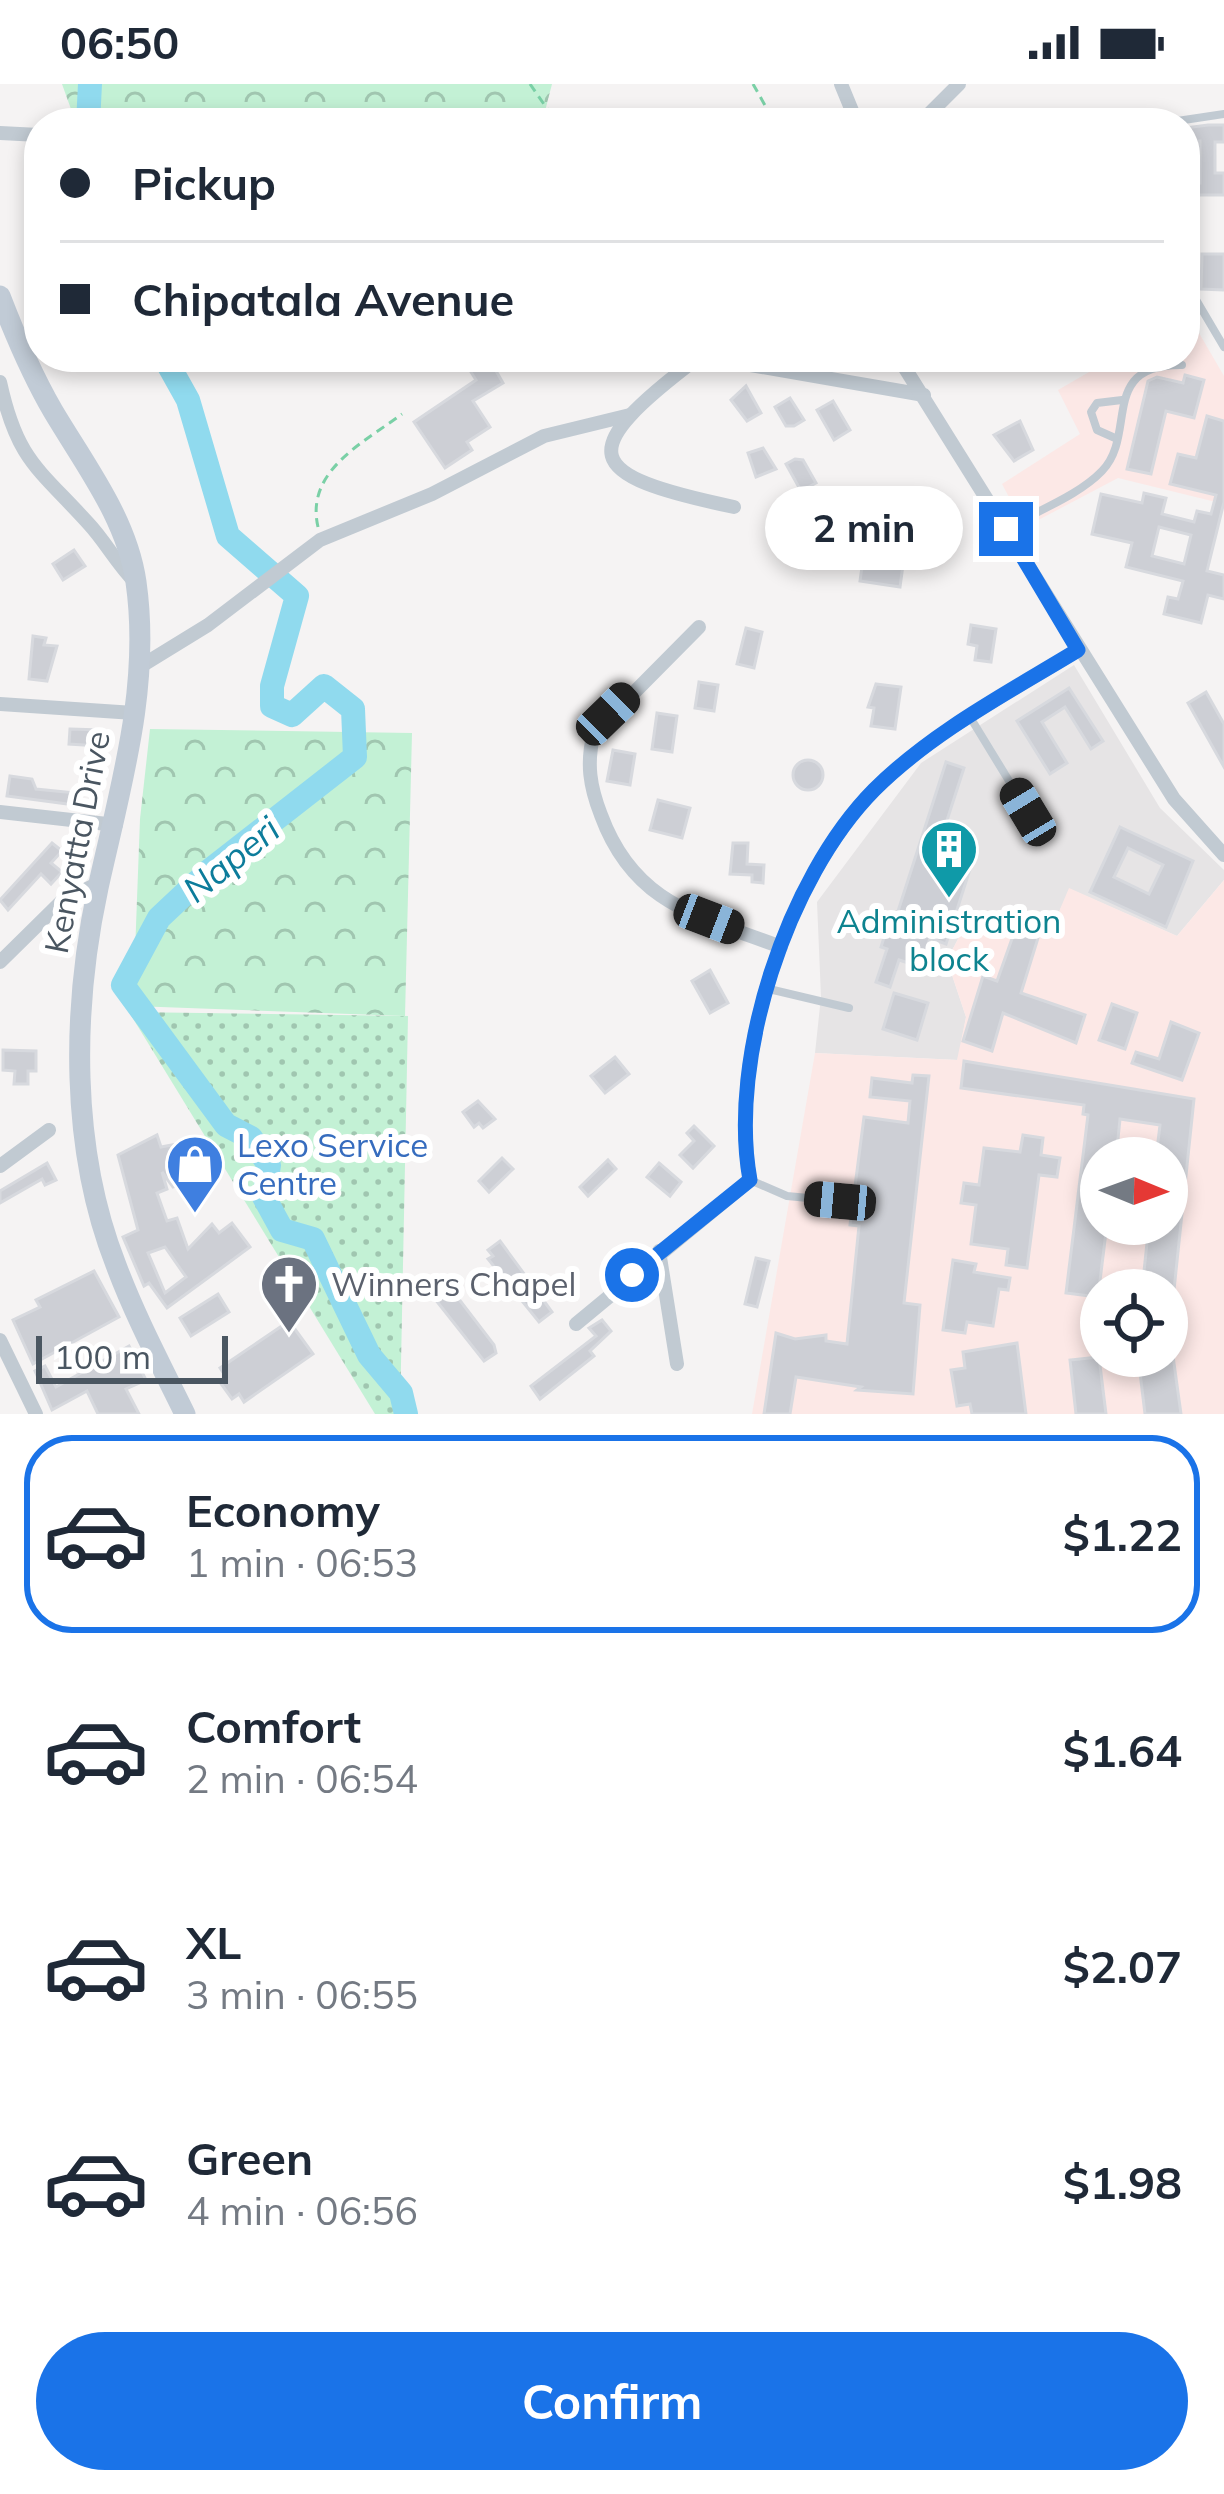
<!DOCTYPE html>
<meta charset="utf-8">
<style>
:root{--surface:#fff;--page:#f6f6f7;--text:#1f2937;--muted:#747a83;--line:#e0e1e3;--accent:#1a73e8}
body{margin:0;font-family:Mulish,sans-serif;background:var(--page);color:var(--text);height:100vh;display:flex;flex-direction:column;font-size:45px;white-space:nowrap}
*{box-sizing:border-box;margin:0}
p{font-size:39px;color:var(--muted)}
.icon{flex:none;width:66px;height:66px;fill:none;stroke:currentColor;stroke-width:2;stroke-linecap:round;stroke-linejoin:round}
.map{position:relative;height:1330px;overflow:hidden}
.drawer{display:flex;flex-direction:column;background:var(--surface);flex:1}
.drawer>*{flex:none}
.hud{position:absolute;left:24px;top:24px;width:1176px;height:264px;border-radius:48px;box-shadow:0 6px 18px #0003;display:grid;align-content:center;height:264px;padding:0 36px;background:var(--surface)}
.needle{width:78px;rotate:91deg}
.buttons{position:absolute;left:1080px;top:1053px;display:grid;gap:24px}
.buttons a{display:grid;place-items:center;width:108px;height:108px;border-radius:50%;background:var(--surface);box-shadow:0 6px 18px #0003;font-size:60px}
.scale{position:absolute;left:36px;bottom:30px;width:192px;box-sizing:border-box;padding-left:12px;border:6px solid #4a5661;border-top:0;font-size:33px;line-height:42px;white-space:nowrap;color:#4a5661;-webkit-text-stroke:9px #fff;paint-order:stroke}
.end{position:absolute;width:54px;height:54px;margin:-27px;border:15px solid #1a73e8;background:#fff;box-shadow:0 0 0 6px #fff}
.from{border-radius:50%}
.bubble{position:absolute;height:84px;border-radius:42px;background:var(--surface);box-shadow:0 6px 18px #0003;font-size:39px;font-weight:700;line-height:84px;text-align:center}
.car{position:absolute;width:36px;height:72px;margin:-36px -18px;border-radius:15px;box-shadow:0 0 9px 3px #0007;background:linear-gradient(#222 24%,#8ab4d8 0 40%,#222 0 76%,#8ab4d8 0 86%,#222 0)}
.hud b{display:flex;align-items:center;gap:42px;height:114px;font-size:45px}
.hud b+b{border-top:3px solid var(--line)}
.hud i{width:30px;height:30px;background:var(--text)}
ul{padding:21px 0 0;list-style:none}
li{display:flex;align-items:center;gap:36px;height:198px;margin:0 24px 18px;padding:0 12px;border:6px solid transparent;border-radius:48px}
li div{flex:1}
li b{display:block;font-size:45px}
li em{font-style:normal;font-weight:700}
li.selected{border-color:var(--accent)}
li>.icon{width:108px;height:108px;stroke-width:1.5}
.primary-button{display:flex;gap:24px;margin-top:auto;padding:24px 36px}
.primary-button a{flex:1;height:138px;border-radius:72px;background:var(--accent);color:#fff;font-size:48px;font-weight:700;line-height:138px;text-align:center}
.status{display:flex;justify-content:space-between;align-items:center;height:84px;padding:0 60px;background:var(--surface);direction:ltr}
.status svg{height:33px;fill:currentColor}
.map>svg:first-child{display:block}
.education{fill:#e6e4e5}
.medical{fill:#fce8e6;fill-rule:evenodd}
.grass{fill:url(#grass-dots)}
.forest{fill:url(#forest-crowns)}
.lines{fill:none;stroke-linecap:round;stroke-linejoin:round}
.river{stroke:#90daee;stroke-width:24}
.building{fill:#cdcfd5;stroke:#d7d9de;stroke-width:3;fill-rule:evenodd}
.path{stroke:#7ad0a6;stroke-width:3;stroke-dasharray:9 6;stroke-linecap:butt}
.service{stroke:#c1cad2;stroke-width:8}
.minor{stroke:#c1cad2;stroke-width:14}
.secondary{stroke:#c1cbd6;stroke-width:21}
.route{stroke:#1a73e8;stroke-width:15}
.labels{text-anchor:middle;stroke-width:12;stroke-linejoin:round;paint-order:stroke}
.street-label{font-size:33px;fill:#4a5661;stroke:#fff}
.culture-label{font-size:33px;fill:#0d838f;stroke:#fff}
.shop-label{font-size:33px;fill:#366cbe;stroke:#fff;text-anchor:start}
.worship-label{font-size:33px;fill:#5b616d;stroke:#fff;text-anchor:start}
.water-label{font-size:36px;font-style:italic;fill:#0c7c9b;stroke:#fff}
</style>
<div class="status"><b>06:50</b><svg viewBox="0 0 49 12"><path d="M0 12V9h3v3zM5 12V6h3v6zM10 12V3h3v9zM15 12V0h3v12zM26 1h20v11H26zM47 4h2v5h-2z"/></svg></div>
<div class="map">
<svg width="1224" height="1330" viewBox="0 0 1224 1330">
<defs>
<pattern id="grass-dots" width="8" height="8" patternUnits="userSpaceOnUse" patternTransform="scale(3)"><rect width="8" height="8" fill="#c3f1d5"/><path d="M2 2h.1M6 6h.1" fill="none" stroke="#a0c6b0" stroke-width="1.8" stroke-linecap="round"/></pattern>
<pattern id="forest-crowns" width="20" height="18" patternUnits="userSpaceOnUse" patternTransform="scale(3)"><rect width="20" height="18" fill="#c3f1d5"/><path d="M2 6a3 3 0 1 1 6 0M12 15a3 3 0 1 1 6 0" fill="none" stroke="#a0c6b0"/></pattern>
</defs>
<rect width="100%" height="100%" fill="#f5f3f3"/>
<polygon class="education" points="1074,581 1160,724 1224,786 1224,796 1177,852 1070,805 1058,830 968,836 947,876 966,933 958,976 815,969 821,913 817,818 921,679"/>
<g class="medical">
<polygon points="1188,230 1224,292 1224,420 1118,394 1025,443 1002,400 1080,350 1058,306 1115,273 1185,273"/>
<path d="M1224,796V1330H752L815,969L957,976L966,933L947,876L968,836L1058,830L1069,804L1177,852ZM1101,1074H1167V1140H1101ZM1101,1206H1167V1272H1101Z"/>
</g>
<polygon class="grass" points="129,928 408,932 400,1330 375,1330"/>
<g class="forest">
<polygon points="62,0 552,0 542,39 76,39"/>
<polygon points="150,645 412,649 405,932 133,922 140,735"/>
</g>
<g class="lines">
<g class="river">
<polyline points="88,39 90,0"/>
<polyline points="164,273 188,316 228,452 297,512 272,602 272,622 292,631 324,602 353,625 355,673 209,787 159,834 123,901 226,1041 251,1054 269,1081 264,1113 282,1146 313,1155 369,1271 401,1309 406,1330"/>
</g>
</g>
<g class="building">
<polygon points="1208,41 1224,41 1224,58 1215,58 1215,89 1224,89 1224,111 1186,111 1186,99 1200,99 1200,57 1185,57 1185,44"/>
<polygon points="1202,170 1224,170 1224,206 1201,205"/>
<polygon points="478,273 488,273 503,299 473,317 490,343 467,358 472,366 445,384 414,338 476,296 466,280"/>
<polygon points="1185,291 1204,296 1194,334 1166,327 1151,390 1127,385 1148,297 1157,293 1183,299"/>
<polygon points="746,302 761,329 747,337 731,316"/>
<polygon points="790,314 804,336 794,342 786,342 775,323"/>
<polygon points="833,317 850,346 834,356 817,326"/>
<path d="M1207,332L1224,337V418L1207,487L1224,491V515L1208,511L1201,539L1164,530L1168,513L1178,515L1183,497L1126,483L1132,459L1092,450L1101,410L1142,419L1144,409L1166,414L1162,430L1194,438L1197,427L1211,430L1216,411L1170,400L1178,370L1196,374ZM1159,443L1191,451L1184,480L1152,472Z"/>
<polygon points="1020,337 1033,366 1014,377 994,351"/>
<polygon points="763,364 776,385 756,393 748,369"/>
<polygon points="795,375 803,376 816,399 801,407 786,380"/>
<polygon points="872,454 906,459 900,503 860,497 862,483 868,484"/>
<polygon points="74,466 85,482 63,496 53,480"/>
<polygon points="971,541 996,545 991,578 975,576 977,562 968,560"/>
<polygon points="746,544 762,548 754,584 737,580"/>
<polygon points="33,552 46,554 44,561 57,562 47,597 29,595"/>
<polygon points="699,598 718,601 714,627 695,624"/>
<polygon points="876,600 901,603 895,645 871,642 874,624 868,623"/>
<polygon points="1069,604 1103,657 1091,665 1065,623 1042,638 1067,679 1050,690 1017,637"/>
<polygon points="1206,608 1224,640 1224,683 1188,619"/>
<polygon points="657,629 677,632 672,668 652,665"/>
<polygon points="70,645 100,646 99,662 69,660"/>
<polygon points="613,666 635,670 630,701 607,697"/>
<circle cx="808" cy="691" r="15"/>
<polygon points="946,678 964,684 937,767 972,779 946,860 930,854 921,883 899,876 890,903 876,898 887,865 881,863 886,847 891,849"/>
<polygon points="10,692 32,695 36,705 76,709 75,721 7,712"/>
<polygon points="658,716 690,724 682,754 650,746"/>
<path d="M1120,743L1193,777L1166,843L1090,808ZM1128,764L1163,781L1149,810L1114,793Z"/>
<polygon points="52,759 62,767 51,779 62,788 51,800 41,790 8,826 0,816"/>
<polygon points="733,759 748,759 747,780 764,781 763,799 752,798 752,791 730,790"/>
<polygon points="1020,832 1042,841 1021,909 1085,931 1076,959 1003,929 992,967 963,957 983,892 997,897"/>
<polygon points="710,886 728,919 710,929 692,897"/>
<polygon points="894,909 928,919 917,956 883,945"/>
<polygon points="1112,920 1137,929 1125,965 1099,956"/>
<polygon points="1171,938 1199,949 1182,996 1132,979 1136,968 1159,975"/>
<polygon points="3,966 36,967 36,987 28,987 28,1000 14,1000 15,987 3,986"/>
<polygon points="615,973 629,990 605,1009 591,992"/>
<polygon points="964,977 1194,1015 1174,1206 1142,1206 1149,1140 1167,1140 1167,1074 1156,1074 1160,1041 1120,1035 1116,1074 1101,1074 1101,1140 1107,1140 1098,1213 1066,1209 1088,1031 1083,1030 1084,1021 961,1004"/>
<polygon points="913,991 929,992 904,1219 920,1221 913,1310 857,1306 861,1303 796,1293 790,1330 764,1330 776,1249 795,1255 826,1251 826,1257 847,1260 859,1142 850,1141 864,1033 908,1039 910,1017 870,1013 872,994 912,999"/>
<polygon points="478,1017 495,1035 483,1044 479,1039 474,1043 463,1028"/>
<polygon points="694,1042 714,1062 693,1084 680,1071 694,1057 687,1049"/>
<path d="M157,1051L161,1063L188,1058L200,1094L173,1103L162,1088L167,1105L157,1109L167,1137L177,1134L188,1165L212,1140L219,1149L232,1139L250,1163L167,1224L149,1199L144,1202L123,1153L138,1146L118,1071ZM165,1163L186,1193L165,1209L148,1169Z"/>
<polygon points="1023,1051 1043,1054 1041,1071 1060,1074 1057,1093 1039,1091 1027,1184 1006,1181 1008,1165 971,1160 976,1121 961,1119 964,1099 979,1101 984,1064 1020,1068"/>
<polygon points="502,1074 513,1085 489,1108 479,1097"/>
<polygon points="608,1076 616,1085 588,1112 580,1103"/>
<polygon points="47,1079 56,1096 45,1101 42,1095 0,1119 0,1107"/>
<polygon points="659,1079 681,1098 670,1112 647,1093"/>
<polygon points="500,1157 552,1228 539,1238 488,1175 493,1172 488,1166"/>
<polygon points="756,1174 769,1177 757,1223 745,1220"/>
<polygon points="953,1176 976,1180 974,1188 1010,1194 1008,1206 999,1205 993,1242 967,1238 965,1249 943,1246"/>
<polygon points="94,1187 119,1233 33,1280 13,1236 40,1223 36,1216"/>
<polygon points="445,1197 494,1261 496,1269 484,1277 435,1215 433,1207"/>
<polygon points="218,1210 229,1228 191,1252 180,1234"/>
<polygon points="602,1236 611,1247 590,1267 594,1272 540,1315 531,1302 596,1252 589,1244"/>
<polygon points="289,1237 313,1270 244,1318 239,1310 232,1315 219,1297 226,1293 220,1284"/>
<polygon points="1017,1259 1026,1330 972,1330 970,1320 957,1322 951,1286 965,1284 963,1268"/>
<polygon points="129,1262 146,1296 126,1305 139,1330 98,1330 87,1307 52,1326 35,1287 45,1282 56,1303"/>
<polygon points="1138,1272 1173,1272 1181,1330 1145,1330"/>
<polygon points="1099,1273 1106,1330 1076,1330 1070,1276"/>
</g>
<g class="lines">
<g class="path">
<polyline points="530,0 557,39"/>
<polyline points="753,0 775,39"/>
<path d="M318,443C305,387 363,359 402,330"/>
</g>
<g class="service">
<polyline points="1164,39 1224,30"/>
<polyline points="1185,197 1224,263"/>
<polyline points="1115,354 1097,346 1091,328 1097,319 1122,316"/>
<path d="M1006,445C1036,427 1078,412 1102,387C1138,350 1098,280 1182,281"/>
<polyline points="970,633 1028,728"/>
<polyline points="769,905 849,924"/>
<polyline points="750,1096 787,1112 840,1117"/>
</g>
<g class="minor">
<polyline points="841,0 857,39"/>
<polyline points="920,39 959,0"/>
<polyline points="0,49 39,51"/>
<path d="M699,273C572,369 582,391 734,423"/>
<polyline points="704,273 924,311"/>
<polyline points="898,273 1174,715 1224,771"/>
<path d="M0,298C17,376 38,384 88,439C105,457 117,480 135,498"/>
<path d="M699,543L594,649C586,679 590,703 601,731C634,821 699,832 781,863"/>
<polyline points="138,584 208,541 320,456 432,410 544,352 630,331"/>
<polyline points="0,620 134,629"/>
<polyline points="0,728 116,741"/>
<polyline points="0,878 62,817 99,799"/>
<polyline points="0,1082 49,1046"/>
<polyline points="659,1167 677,1280"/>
<path d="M576,1240L750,1096C728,974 787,795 874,706C932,648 1009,609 1078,566"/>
<polyline points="0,1256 36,1330"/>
</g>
<path class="secondary" d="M0,212C15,251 32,291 53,327C85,381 127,435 136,498C151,603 120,704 98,804C72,925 70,1064 116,1181C135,1232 161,1281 185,1330"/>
</g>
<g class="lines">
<path class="route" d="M632,1191L750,1096C728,975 787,794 874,706C932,648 1009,608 1078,566L1006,445"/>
</g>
<defs>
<g id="building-pin" transform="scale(3)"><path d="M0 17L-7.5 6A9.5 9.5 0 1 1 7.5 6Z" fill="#0f9aa8" stroke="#fff"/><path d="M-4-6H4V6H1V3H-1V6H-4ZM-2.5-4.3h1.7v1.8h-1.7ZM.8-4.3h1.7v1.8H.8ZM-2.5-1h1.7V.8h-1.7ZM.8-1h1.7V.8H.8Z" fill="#fff"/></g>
<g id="shop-pin" transform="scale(3)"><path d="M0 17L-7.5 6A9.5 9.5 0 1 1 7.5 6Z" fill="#3f7fe0" stroke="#fff"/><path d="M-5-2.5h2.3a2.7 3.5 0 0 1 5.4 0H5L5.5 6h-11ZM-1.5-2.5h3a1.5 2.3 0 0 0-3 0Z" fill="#fff"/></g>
<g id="church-pin" transform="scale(3)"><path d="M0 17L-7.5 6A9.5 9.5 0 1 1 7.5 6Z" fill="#6b7280" stroke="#fff"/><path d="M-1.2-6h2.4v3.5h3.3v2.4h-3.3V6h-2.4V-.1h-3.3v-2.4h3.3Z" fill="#fff"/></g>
</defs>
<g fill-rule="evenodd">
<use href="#building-pin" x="949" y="765"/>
<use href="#shop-pin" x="195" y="1080"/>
<use href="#church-pin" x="289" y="1200"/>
</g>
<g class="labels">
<g class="street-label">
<text transform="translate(77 758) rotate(-79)" y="12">Kenyatta Drive</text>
</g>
<g class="culture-label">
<text x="949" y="849">Administration<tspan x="949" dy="38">block</tspan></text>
</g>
<g class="shop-label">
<text x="237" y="1073">Lexo Service<tspan x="237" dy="38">Centre</tspan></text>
</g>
<g class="worship-label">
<text x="331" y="1212">Winners Chapel</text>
</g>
<g class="water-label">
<text transform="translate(231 775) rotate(-39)" y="13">Naperi</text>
</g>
</g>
</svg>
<div class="buttons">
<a><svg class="needle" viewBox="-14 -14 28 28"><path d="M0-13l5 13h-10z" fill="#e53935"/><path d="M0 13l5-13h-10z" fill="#747a83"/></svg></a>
<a><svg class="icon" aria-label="locate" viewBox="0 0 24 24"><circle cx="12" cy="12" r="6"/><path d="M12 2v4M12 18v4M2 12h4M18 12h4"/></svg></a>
</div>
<div class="scale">100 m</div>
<i class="end from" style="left:632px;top:1191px"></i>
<i class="end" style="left:1006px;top:445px"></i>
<div class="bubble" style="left:765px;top:402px;width:198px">2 min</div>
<i class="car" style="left:608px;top:630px;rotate:46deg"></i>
<i class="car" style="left:1028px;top:728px;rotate:329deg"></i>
<i class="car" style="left:709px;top:835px;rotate:111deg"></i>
<i class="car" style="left:840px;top:1117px;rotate:275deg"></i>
<div class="hud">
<b><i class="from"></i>Pickup</b>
<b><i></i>Chipatala Avenue</b>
</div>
</div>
<section class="drawer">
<ul>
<li class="selected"><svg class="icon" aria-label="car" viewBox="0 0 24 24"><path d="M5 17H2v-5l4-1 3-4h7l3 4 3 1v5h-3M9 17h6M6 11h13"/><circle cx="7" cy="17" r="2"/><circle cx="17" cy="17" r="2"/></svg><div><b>Economy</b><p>1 min · 06:53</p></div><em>$1.22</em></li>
<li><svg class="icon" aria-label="car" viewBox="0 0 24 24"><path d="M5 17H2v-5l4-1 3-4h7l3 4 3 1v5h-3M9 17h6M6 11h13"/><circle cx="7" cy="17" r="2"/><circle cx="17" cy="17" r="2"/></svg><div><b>Comfort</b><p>2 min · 06:54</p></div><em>$1.64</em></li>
<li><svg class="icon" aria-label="car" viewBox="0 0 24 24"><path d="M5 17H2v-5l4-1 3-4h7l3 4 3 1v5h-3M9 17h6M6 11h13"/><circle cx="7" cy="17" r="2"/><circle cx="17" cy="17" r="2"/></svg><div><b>XL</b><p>3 min · 06:55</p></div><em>$2.07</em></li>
<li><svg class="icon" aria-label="car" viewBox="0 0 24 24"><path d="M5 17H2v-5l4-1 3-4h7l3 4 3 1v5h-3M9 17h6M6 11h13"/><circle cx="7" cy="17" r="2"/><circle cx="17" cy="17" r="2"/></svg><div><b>Green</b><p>4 min · 06:56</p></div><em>$1.98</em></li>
</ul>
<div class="primary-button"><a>Confirm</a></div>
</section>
